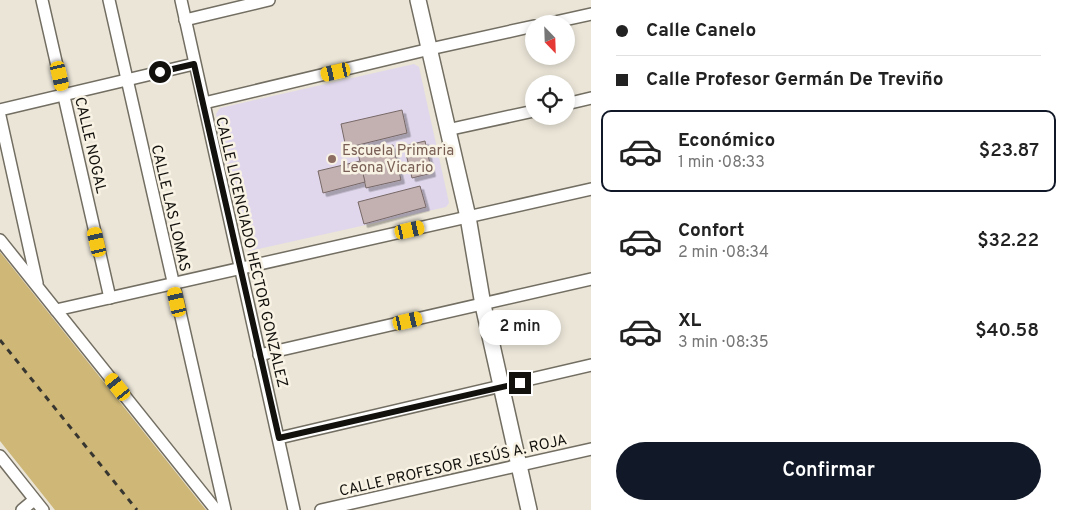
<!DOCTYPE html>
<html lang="es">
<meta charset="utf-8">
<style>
:root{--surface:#fff;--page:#f2f2f2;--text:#222;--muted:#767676;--line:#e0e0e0;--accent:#111827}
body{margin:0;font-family:Overpass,sans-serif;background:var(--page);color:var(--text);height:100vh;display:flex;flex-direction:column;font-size:19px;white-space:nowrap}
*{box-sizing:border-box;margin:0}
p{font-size:16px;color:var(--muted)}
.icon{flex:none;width:28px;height:28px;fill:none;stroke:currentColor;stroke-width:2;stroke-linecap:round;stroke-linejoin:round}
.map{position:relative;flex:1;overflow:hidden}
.sheet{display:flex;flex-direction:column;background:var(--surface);width:475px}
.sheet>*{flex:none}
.banner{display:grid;align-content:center;height:110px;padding:0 25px;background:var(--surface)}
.needle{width:32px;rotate:157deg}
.fabs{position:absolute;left:525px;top:15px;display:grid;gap:10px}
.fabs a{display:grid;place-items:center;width:50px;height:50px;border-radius:50%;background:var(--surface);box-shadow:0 2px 8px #0003;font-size:25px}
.end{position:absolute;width:22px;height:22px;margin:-11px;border:6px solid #13110d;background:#fff;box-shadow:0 0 0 2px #fff}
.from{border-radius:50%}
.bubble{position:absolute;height:35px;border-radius:18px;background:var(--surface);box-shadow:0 2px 8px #0003;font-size:16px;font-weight:600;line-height:35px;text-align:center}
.car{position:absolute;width:15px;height:30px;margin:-15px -8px;border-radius:6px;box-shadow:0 0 4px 1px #0007;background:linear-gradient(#f5c518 24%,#345 0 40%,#f5c518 0 76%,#345 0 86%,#f5c518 0)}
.banner b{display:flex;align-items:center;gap:18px;height:48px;font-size:19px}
.banner b+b{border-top:1px solid var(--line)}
.banner i{width:12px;height:12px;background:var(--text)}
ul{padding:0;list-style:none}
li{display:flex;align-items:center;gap:15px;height:82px;margin:0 10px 8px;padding:0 15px;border:2px solid transparent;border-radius:10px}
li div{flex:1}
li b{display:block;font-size:19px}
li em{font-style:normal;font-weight:600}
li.active{border-color:var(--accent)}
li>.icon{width:45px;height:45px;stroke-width:1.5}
.primary-button{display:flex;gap:10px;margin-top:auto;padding:10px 25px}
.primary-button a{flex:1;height:58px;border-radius:30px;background:var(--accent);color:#fff;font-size:20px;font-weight:600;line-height:58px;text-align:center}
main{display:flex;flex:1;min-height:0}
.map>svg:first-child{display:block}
.education{fill:#e0d7ec}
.grass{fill:#ceb777}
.building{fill:#c2b1b0;stroke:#776867;filter:url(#shadow)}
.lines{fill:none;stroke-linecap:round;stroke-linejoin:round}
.street-casing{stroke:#736e62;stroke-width:14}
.secondary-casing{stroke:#736e62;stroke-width:18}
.street{stroke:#fff;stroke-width:11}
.secondary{stroke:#fff;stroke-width:15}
.rail{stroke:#383630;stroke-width:3;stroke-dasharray:6 6;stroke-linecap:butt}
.route{stroke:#13110d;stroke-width:6}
.education-dot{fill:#8d6e63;stroke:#f8f3e4;stroke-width:2}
.labels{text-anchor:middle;stroke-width:5;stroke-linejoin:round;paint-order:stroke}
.street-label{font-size:15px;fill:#13110d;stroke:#f8f3e4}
.education-label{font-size:15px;fill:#785e54;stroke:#f8f3e4;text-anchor:start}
</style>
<main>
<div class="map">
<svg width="591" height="510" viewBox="0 0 591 510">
<defs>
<filter id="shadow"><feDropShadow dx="3.5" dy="3.5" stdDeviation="0" flood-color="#0004"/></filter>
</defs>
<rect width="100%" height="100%" fill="#eae5d7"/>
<polygon class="education" points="414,64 419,67 449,203 446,207 250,251 245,248 216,114 220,108"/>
<polygon class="grass" points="0,252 182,480 206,510 55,510 0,441"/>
<g class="building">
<polygon points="402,110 407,133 346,148 341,124"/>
<polygon points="425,141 432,173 412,178 404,146"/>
<polygon points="393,145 401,180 366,188 358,153"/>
<polygon points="360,161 365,182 323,193 318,171"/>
<polygon points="420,186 426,207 364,224 358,202"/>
</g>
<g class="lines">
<g class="street-casing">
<g id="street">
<polyline points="42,0 110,298"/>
<polyline points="109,0 225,510"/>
<polyline points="181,0 294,510"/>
<polyline points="185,20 269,0"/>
<polyline points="546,24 591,14"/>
<polyline points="204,103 430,49 534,26"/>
<polyline points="566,104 591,98"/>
<polyline points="0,110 194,64"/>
<polyline points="0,116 37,283"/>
<polyline points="447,130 534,111"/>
<polyline points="0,240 216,510"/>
<polyline points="56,310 591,189"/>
<polyline points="259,355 591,279"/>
<polyline points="279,438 591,365"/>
<polyline points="0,456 43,510"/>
<polyline points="22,510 34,500"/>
<polyline points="321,510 591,449"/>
</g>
</g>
<g class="secondary-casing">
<polyline id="secondary" points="418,0 468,217 483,305 529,510"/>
</g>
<use href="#street" class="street"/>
<use href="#secondary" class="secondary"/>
<polyline class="rail" points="0,340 137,510"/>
</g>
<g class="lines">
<polyline class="route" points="160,72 194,64 279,438 520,383"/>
</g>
<circle class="education-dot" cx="332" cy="159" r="5"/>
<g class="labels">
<g class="street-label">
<text transform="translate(91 145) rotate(77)" y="5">CALLE NOGAL</text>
<text transform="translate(171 208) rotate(77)" y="5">CALLE LAS LOMAS</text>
<text transform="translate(252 252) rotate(77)" y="5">CALLE LICENCIADO HECTOR GONZALEZ</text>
<text transform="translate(453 465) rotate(-13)" y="5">CALLE PROFESOR JESÚS A. ROJA</text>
</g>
<g class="education-label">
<text x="342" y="155">Escuela Primaria<tspan x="342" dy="17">Leona Vicario</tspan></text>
</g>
</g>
</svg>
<div class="fabs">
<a><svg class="needle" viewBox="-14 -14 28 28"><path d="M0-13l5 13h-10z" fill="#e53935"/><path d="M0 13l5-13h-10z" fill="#767676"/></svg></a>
<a><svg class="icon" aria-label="locate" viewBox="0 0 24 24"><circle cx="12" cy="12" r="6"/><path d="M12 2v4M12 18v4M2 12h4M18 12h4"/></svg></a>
</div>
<i class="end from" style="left:160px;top:72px"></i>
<i class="end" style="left:520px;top:383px"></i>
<div class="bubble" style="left:479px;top:310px;width:82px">2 min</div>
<i class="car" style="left:336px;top:72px;rotate:257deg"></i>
<i class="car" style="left:60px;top:76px;rotate:167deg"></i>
<i class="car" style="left:410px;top:230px;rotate:77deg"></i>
<i class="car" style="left:97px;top:242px;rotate:347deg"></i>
<i class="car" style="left:177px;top:302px;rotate:347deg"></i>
<i class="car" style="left:408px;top:321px;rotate:77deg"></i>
<i class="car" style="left:118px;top:387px;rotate:321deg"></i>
</div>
<section class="sheet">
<div class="banner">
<b><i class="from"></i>Calle Canelo</b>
<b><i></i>Calle Profesor Germán De Treviño</b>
</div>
<ul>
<li class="active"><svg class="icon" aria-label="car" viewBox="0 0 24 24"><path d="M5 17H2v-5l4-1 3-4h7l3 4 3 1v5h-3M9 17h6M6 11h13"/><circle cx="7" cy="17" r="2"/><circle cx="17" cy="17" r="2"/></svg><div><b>Económico</b><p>1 min · 08:33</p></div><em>$23.87</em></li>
<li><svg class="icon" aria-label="car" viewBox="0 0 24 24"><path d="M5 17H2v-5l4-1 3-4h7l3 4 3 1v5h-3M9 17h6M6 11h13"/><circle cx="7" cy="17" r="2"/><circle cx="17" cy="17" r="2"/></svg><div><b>Confort</b><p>2 min · 08:34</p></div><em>$32.22</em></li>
<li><svg class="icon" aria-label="car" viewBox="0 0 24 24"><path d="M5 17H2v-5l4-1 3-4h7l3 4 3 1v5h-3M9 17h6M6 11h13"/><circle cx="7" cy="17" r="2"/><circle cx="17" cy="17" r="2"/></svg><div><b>XL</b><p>3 min · 08:35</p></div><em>$40.58</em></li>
</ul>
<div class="primary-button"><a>Confirmar</a></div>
</section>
</main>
